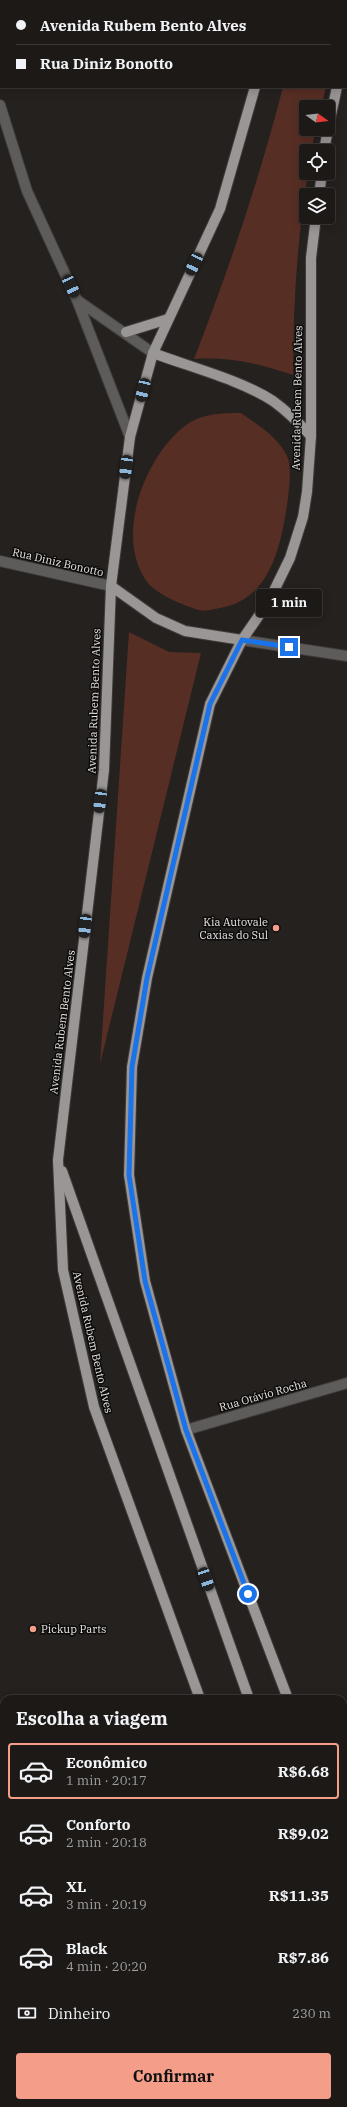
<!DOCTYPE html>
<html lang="pt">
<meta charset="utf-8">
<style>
:root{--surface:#1c1917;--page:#252220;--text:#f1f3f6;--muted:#a0a0a1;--line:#3a3836;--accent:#f49e89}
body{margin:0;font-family:"IBM Plex Serif",serif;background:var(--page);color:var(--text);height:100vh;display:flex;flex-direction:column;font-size:15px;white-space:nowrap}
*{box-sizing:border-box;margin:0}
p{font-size:13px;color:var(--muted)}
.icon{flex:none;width:22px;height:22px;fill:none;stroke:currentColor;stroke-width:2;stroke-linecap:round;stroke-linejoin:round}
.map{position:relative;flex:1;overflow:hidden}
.panel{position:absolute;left:0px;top:1695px;width:347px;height:412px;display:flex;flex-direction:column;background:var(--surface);border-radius:12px 12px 0 0;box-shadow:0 2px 10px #0003,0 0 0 1px var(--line)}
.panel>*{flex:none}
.top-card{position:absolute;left:0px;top:0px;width:347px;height:88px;box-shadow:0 2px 10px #0003,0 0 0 1px var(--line);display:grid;align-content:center;height:88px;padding:0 16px;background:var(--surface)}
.needle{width:26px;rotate:104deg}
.fabs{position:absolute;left:299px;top:100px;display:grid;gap:8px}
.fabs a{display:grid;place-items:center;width:36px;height:36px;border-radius:4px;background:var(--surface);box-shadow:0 2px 10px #0003,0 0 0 1px var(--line);font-size:20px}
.end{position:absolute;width:18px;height:18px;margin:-9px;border:5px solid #1a73e8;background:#fff;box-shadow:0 0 0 2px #fff}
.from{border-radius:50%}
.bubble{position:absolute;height:28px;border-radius:4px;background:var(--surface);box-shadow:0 2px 10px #0003,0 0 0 1px var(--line);font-size:13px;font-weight:700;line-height:28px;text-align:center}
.car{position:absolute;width:12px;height:24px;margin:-12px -6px;border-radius:5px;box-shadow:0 0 3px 1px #0007;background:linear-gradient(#222 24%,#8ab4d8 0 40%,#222 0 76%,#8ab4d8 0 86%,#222 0)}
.top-card b{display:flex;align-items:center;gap:14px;height:38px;font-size:15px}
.top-card b+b{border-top:1px solid var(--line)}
.top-card i{width:10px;height:10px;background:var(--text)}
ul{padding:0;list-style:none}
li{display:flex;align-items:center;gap:12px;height:56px;margin:0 8px 6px;padding:0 8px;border:2px solid transparent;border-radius:4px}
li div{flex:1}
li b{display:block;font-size:15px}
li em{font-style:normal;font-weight:700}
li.on{border-color:var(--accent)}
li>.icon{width:36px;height:36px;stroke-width:1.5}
h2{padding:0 16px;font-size:18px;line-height:48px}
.pay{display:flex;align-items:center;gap:10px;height:44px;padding:0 16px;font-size:15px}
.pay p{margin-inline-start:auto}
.cta{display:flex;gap:8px;margin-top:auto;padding:8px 16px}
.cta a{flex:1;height:46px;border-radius:4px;background:var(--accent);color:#111;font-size:16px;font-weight:700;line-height:46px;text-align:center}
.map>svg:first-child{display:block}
.green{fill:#572e24}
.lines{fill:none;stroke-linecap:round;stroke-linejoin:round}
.minor-casing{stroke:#403c3b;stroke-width:12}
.tertiary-casing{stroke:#403c3b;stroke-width:12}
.primary-casing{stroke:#403c3b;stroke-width:12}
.trunk-casing{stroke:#403c3b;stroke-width:13}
.minor{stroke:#5e5c5b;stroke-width:10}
.tertiary{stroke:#5e5c5b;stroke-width:10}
.primary{stroke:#9a9695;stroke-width:10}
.trunk{stroke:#a6a2a0;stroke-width:11}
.route{stroke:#1a73e8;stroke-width:5}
.poi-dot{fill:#f49e89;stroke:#0c0b0a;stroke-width:1.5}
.labels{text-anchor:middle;stroke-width:3;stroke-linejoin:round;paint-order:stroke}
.street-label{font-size:11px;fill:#e8e5e5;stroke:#0c0b0a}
.poi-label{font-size:11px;fill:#e8e5e5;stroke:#0c0b0a;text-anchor:end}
</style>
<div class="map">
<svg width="347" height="2107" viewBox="0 0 347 2107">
<rect width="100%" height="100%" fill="#25211f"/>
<g class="green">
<path d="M283,87H326L321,107H306V129H316L311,151H306V173H308C297,240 293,307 293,375C258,363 231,357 194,359C229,269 259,180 283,87Z"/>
<path d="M241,413C258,425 278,437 287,456C292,466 289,488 288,498C282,541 272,600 220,608C214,609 205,612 199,610C184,606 153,593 145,579C115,533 146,455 186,425C203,413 222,413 241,413Z"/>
<polygon points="129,632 169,652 201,653 100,1064"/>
</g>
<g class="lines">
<g class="minor-casing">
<g id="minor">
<polyline points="0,561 111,586"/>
<polyline points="242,640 347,656"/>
<polyline points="186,1430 347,1383"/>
<polyline points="343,1747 347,1746"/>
</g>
</g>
<g class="tertiary-casing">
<g id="tertiary">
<polyline points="0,105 27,191 77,300 130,437"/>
<polyline points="77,300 153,353"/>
</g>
</g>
<g class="primary-casing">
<g id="primary">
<polyline points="274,1 274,0"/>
<polyline points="346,48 347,44"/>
<polyline points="328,129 337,87"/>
<polyline points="324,151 328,129"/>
<polyline points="319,195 322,173"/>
<polyline points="126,332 168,319"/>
<path d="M153,353C190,367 241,380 273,401C287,411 299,423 311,436"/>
<polyline points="111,586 156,618 185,631 242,640"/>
<polyline points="62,1171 249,1699"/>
<polyline points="200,1699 94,1407 63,1270 58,1160 104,770 111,586 130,437 153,353 220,209 255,87"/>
<polyline points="288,1699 186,1430 145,1281 129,1175 132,1067 147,978 210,704 242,640 269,601 290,558 303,517 307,492 311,436 311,258 316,217"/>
<polyline points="343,1865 347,1878"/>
</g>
</g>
<g class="trunk-casing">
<g id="trunk">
<polyline points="0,1754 4,1757"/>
<polyline points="0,1798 4,1801"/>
<polyline points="0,1864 4,1867"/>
<polyline points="343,2087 347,2093"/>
<polyline points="291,2103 294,2107"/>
</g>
</g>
<use href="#minor" class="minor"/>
<use href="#tertiary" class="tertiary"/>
<use href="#primary" class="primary"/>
<use href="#trunk" class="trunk"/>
</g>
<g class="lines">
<polyline class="route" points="248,1594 186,1430 145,1281 129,1175 132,1067 147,978 210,704 242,640 289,647"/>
</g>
<g class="poi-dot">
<circle cx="276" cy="928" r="4"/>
<circle cx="33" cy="1629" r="4"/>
</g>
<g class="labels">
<g class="street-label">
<text transform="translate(297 398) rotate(-89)" y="4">Avenida Rubem Bento Alves</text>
<text transform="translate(58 562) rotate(13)" y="4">Rua Diniz Bonotto</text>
<text transform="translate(94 701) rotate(-88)" y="4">Avenida Rubem Bento Alves</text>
<text transform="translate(62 1022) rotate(-83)" y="4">Avenida Rubem Bento Alves</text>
<text transform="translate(93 1342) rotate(77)" y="4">Avenida Rubem Bento Alves</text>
<text transform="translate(263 1395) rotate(-16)" y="4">Rua Otávio Rocha</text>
</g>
<g class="poi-label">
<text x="268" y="926">Kia Autovale<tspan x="268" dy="13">Caxias do Sul</tspan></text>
<text x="41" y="1633" text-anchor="start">Pickup Parts</text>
</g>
</g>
</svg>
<div class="fabs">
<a><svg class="needle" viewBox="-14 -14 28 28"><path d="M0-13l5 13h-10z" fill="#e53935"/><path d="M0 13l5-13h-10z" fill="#a0a0a1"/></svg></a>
<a><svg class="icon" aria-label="locate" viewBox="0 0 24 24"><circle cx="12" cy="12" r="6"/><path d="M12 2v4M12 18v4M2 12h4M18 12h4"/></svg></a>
<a><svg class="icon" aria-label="layers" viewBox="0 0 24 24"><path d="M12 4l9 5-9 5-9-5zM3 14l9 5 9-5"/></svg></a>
</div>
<i class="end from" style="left:248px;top:1594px"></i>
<i class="end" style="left:289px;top:647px"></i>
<div class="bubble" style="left:256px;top:589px;width:66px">1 min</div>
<i class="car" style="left:194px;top:264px;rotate:205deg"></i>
<i class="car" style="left:71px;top:286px;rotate:155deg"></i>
<i class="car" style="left:143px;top:390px;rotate:193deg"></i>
<i class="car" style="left:126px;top:467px;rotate:187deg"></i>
<i class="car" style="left:100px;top:801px;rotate:187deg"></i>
<i class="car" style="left:85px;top:926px;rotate:187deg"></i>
<i class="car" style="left:206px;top:1579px;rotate:161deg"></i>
<div class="top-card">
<b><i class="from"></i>Avenida Rubem Bento Alves</b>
<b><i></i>Rua Diniz Bonotto</b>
</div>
<section class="panel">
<h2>Escolha a viagem</h2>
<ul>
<li class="on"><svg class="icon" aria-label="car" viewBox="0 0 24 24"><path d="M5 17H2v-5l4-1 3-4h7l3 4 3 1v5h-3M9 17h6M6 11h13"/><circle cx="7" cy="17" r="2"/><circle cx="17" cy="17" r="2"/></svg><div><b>Econômico</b><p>1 min · 20:17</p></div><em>R$6.68</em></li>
<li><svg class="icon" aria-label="car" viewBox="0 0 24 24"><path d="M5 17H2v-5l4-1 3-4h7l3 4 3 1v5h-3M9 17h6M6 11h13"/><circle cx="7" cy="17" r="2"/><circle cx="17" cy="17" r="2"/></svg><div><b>Conforto</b><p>2 min · 20:18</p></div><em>R$9.02</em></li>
<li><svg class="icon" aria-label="car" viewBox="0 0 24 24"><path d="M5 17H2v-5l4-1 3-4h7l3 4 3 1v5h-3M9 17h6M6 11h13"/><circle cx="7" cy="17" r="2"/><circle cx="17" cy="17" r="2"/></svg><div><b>XL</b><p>3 min · 20:19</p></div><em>R$11.35</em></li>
<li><svg class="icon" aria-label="car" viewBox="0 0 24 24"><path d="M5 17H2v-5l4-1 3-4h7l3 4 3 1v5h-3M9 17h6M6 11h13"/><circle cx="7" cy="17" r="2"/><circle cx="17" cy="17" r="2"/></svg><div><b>Black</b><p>4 min · 20:20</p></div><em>R$7.86</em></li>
</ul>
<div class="pay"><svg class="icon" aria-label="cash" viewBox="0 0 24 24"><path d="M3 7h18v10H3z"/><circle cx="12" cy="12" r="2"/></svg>Dinheiro<p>230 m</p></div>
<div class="cta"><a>Confirmar</a></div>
</section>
</div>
